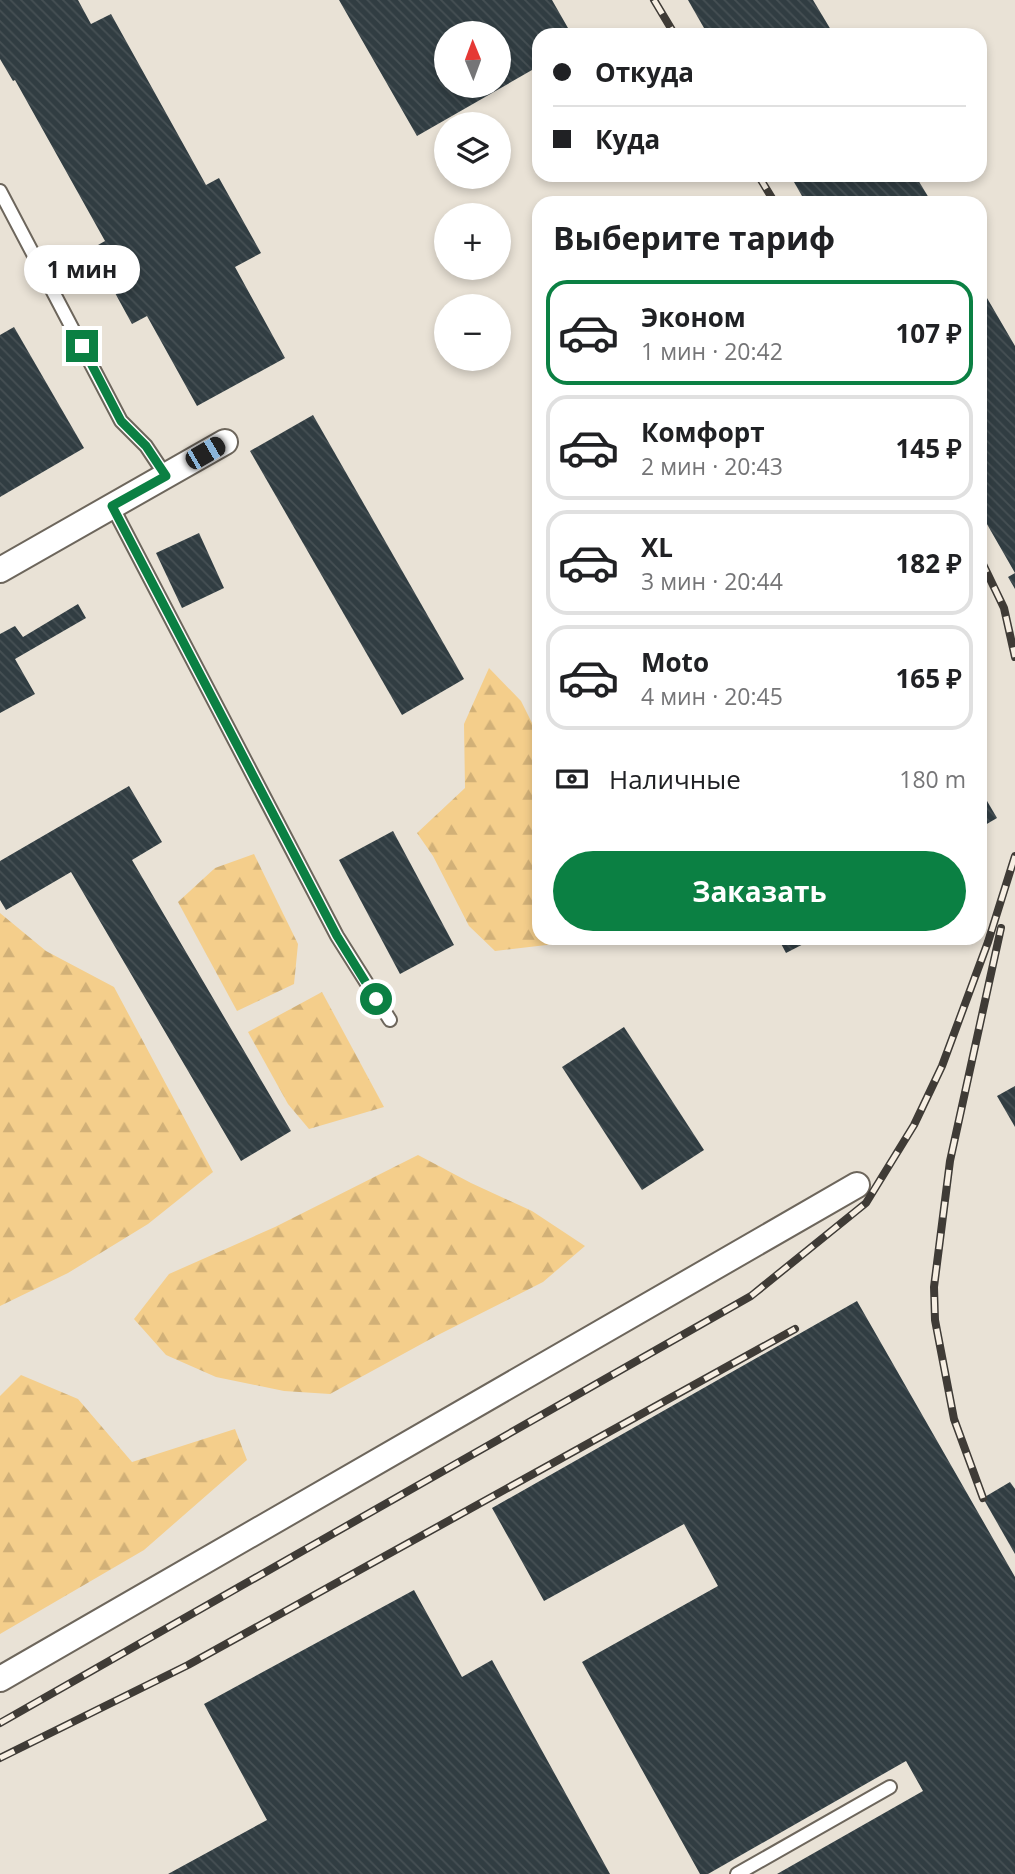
<!DOCTYPE html>
<html lang="ru">
<meta charset="utf-8">
<style>
:root{--surface:#fff;--page:#f6f6f6;--text:#202124;--muted:#757577;--line:#e0e0e0;--accent:#0b8043}
body{margin:0;font-family:"Open Sans",sans-serif;background:var(--page);color:var(--text);height:100vh;display:flex;flex-direction:column;font-size:26px;white-space:nowrap}
*{box-sizing:border-box;margin:0}
p{font-size:23px;color:var(--muted)}
.icon{flex:none;width:38px;height:38px;fill:none;stroke:currentColor;stroke-width:2;stroke-linecap:round;stroke-linejoin:round}
.map{position:relative;flex:1;overflow:hidden}
.panel{position:absolute;left:532px;top:196px;width:455px;height:749px;display:flex;flex-direction:column;background:var(--surface);border-radius:21px;box-shadow:0 4px 10px #0003}
.panel>*{flex:none}
.top-card{position:absolute;left:532px;top:28px;width:455px;height:154px;border-radius:21px;box-shadow:0 4px 10px #0003;display:grid;align-content:center;height:154px;padding:0 21px;background:var(--surface)}
.needle{width:46px;rotate:359deg}
.tools{position:absolute;left:434px;top:21px;display:grid;gap:14px}
.tools a{display:grid;place-items:center;width:77px;height:77px;border-radius:50%;background:var(--surface);box-shadow:0 4px 10px #0003;font-size:35px}
.end{position:absolute;width:32px;height:32px;margin:-16px;border:9px solid #0b8043;background:#fff;box-shadow:0 0 0 4px #fff}
.from{border-radius:50%}
.bubble{position:absolute;height:49px;border-radius:24px;background:var(--surface);box-shadow:0 4px 10px #0003;font-size:23px;font-weight:700;line-height:49px;text-align:center}
.car{position:absolute;width:21px;height:42px;margin:-21px -10px;border-radius:9px;box-shadow:0 0 5px 2px #0007;background:linear-gradient(#222 24%,#8ab4d8 0 40%,#222 0 76%,#8ab4d8 0 86%,#222 0)}
.top-card b{display:flex;align-items:center;gap:24px;height:66px;font-size:26px}
.top-card b+b{border-top:2px solid var(--line)}
.top-card i{width:18px;height:18px;background:var(--text)}
ul{padding:0;list-style:none}
li{display:flex;align-items:center;gap:21px;height:105px;margin:0 14px 10px;padding:0 7px;border:4px solid var(--line);border-radius:21px}
li div{flex:1}
li b{display:block;font-size:26px}
li em{font-style:normal;font-weight:700}
li.current{border-color:var(--accent)}
li>.icon{width:63px;height:63px;stroke-width:1.5}
h2{padding:0 21px;font-size:32px;line-height:84px}
.pay{display:flex;align-items:center;gap:18px;height:77px;padding:0 21px;font-size:26px}
.pay p{margin-inline-start:auto}
.action{display:flex;gap:14px;margin-top:auto;padding:14px 21px}
.action a{flex:1;height:80px;border-radius:42px;background:var(--accent);color:#fff;font-size:28px;font-weight:700;line-height:80px;text-align:center}
.map>svg:first-child{display:block}
.forest{fill:url(#forest-firs)}
.building{fill:url(#building-back-hatch);fill-rule:evenodd}
.lines{fill:none;stroke-linecap:round;stroke-linejoin:round}
.lane-casing{stroke:#6d665c;stroke-width:16}
.street-casing{stroke:#6d665c;stroke-width:28}
.lane{stroke:#fff;stroke-width:12}
.street{stroke:#fff;stroke-width:24}
.rail-casing{stroke:#3f3b36;stroke-width:8}
.rail{stroke:#f7efe3;stroke-width:5;stroke-dasharray:16;stroke-linecap:butt}
.route{stroke:#0b8043;stroke-width:9}
</style>
<div class="map">
<svg width="1015" height="1874" viewBox="0 0 1015 1874">
<defs>
<pattern id="forest-firs" width="22" height="20" patternUnits="userSpaceOnUse" patternTransform="scale(1.75)"><rect width="22" height="20" fill="#f4ce8b"/><path d="M5 1l3.5 6h-7zM16 11l3.5 6h-7z" fill="#d1b077"/></pattern>
<pattern id="building-back-hatch" width="6" height="6" patternUnits="userSpaceOnUse" patternTransform="scale(1.75)"><rect width="6" height="6" fill="#313d42"/><path d="M-1 5l2 2M0 0l6 6M5-1l2 2" fill="none" stroke="#465054"/></pattern>
</defs>
<rect width="100%" height="100%" fill="#e9e2d6"/>
<g class="forest">
<polygon points="489,668 521,701 539,737 539,938 590,938 589,940 495,951 469,926 433,856 417,833 465,788 464,724"/>
<polygon points="254,854 298,944 294,984 237,1011 178,902 215,868"/>
<polygon points="0,913 46,951 114,987 213,1172 148,1224 68,1273 0,1306"/>
<polygon points="322,992 384,1107 309,1129 288,1104 248,1032"/>
<polygon points="418,1155 471,1183 532,1211 585,1246 543,1282 436,1336 330,1394 284,1391 216,1377 166,1355 134,1319 169,1274 275,1227"/>
<polygon points="21,1375 78,1399 132,1462 235,1429 247,1460 144,1550 0,1634 0,1396"/>
</g>
<g class="building">
<polygon points="0,0 78,0 91,24 111,14 206,185 219,178 261,253 235,267 285,358 197,406 147,316 132,324 91,249 105,241 15,80 13,81 0,59"/>
<path d="M339,0H552L572,35H539V66L417,136ZM446,33H499V86H446Z"/>
<polygon points="688,0 813,0 834,35 708,35"/>
<polygon points="790,175 915,175 932,203 806,203"/>
<polygon points="980,286 1015,346 1015,589 1008,577 1015,573 980,512"/>
<polygon points="14,327 84,448 0,497 0,335"/>
<polygon points="313,415 464,679 402,715 250,451"/>
<polygon points="199,533 224,588 182,608 156,553"/>
<polygon points="78,604 86,618 15,659 35,694 0,713 0,634 15,626 23,637"/>
<polygon points="129,786 162,842 132,860 291,1131 241,1161 71,872 6,910 0,900 0,861"/>
<polygon points="980,789 997,818 980,828"/>
<polygon points="393,831 454,945 400,974 339,860"/>
<polygon points="778,938 815,938 786,953"/>
<polygon points="624,1027 704,1150 642,1190 562,1067"/>
<polygon points="1015,1086 1015,1127 997,1096"/>
<polygon points="857,1301 1015,1577 1015,1874 777,1874 923,1791 906,1761 708,1874 700,1874 582,1662 718,1586 684,1524 544,1601 492,1508"/>
<polygon points="1010,1482 1015,1489 1015,1554 983,1498"/>
<polygon points="414,1590 462,1677 492,1660 610,1874 168,1874 267,1820 204,1704"/>
</g>
<g class="lines">
<g class="lane-casing">
<g id="lane">
<polyline points="0,191 121,421 146,446 166,476"/>
<polyline points="112,506 337,936 390,1020"/>
<polyline points="737,1874 890,1787"/>
</g>
</g>
<g class="street-casing">
<g id="street">
<polyline points="0,570 225,442"/>
<polyline points="0,1679 857,1185"/>
</g>
</g>
<use href="#lane" class="lane"/>
<use href="#street" class="street"/>
<g class="rail-casing">
<g id="rail">
<polyline points="654,0 675,35"/>
<polyline points="758,175 775,203"/>
<polyline points="980,558 1004,608 1015,657"/>
<polyline points="983,1498 954,1419 935,1320 934,1287 950,1161 1001,928"/>
<polyline points="0,1723 751,1296 866,1203 914,1125 942,1066 988,942 1015,856"/>
<polyline points="0,1758 188,1665 795,1329"/>
</g>
</g>
<use href="#rail" class="rail"/>
</g>
<g class="lines">
<polyline class="route" points="82,346 121,421 146,446 166,476 112,506 337,936 376,999"/>
</g>
</svg>
<div class="tools">
<a><svg class="needle" viewBox="-14 -14 28 28"><path d="M0-13l5 13h-10z" fill="#e53935"/><path d="M0 13l5-13h-10z" fill="#757577"/></svg></a>
<a><svg class="icon" aria-label="layers" viewBox="0 0 24 24"><path d="M12 4l9 5-9 5-9-5zM3 14l9 5 9-5"/></svg></a>
<a>+</a>
<a>−</a>
</div>
<i class="end from" style="left:376px;top:999px"></i>
<i class="end" style="left:82px;top:346px"></i>
<div class="bubble" style="left:24px;top:245px;width:116px">1 мин</div>
<i class="car" style="left:205px;top:453px;rotate:60deg"></i>
<div class="top-card">
<b><i class="from"></i>Откуда</b>
<b><i></i>Куда</b>
</div>
<section class="panel">
<h2>Выберите тариф</h2>
<ul>
<li class="current"><svg class="icon" aria-label="car" viewBox="0 0 24 24"><path d="M5 17H2v-5l4-1 3-4h7l3 4 3 1v5h-3M9 17h6M6 11h13"/><circle cx="7" cy="17" r="2"/><circle cx="17" cy="17" r="2"/></svg><div><b>Эконом</b><p>1 мин · 20:42</p></div><em>107 ₽</em></li>
<li><svg class="icon" aria-label="car" viewBox="0 0 24 24"><path d="M5 17H2v-5l4-1 3-4h7l3 4 3 1v5h-3M9 17h6M6 11h13"/><circle cx="7" cy="17" r="2"/><circle cx="17" cy="17" r="2"/></svg><div><b>Комфорт</b><p>2 мин · 20:43</p></div><em>145 ₽</em></li>
<li><svg class="icon" aria-label="car" viewBox="0 0 24 24"><path d="M5 17H2v-5l4-1 3-4h7l3 4 3 1v5h-3M9 17h6M6 11h13"/><circle cx="7" cy="17" r="2"/><circle cx="17" cy="17" r="2"/></svg><div><b>XL</b><p>3 мин · 20:44</p></div><em>182 ₽</em></li>
<li><svg class="icon" aria-label="car" viewBox="0 0 24 24"><path d="M5 17H2v-5l4-1 3-4h7l3 4 3 1v5h-3M9 17h6M6 11h13"/><circle cx="7" cy="17" r="2"/><circle cx="17" cy="17" r="2"/></svg><div><b>Moto</b><p>4 мин · 20:45</p></div><em>165 ₽</em></li>
</ul>
<div class="pay"><svg class="icon" aria-label="cash" viewBox="0 0 24 24"><path d="M3 7h18v10H3z"/><circle cx="12" cy="12" r="2"/></svg>Наличные<p>180 m</p></div>
<div class="action"><a>Заказать</a></div>
</section>
</div>
